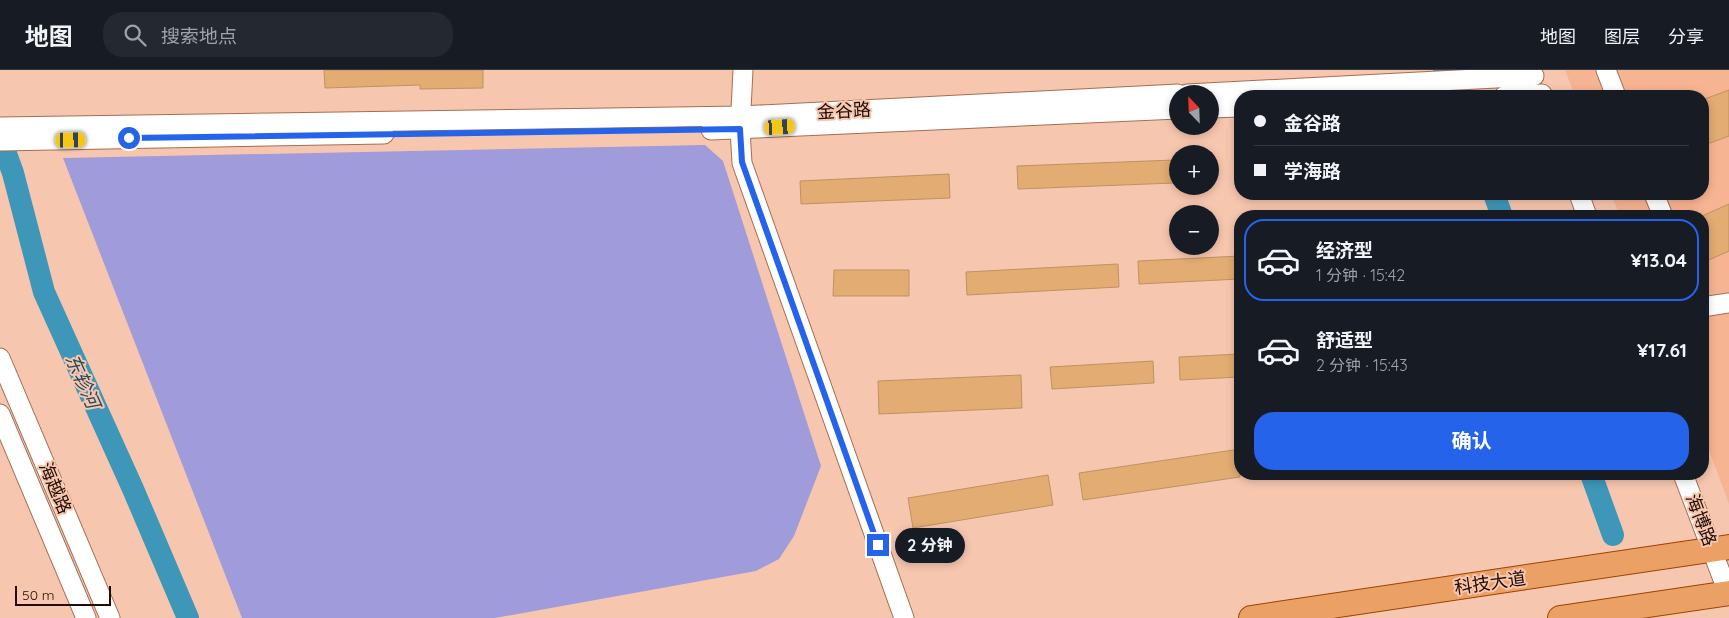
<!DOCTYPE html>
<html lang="zh">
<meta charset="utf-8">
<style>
:root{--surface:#171b24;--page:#242831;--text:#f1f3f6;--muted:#9ea1a6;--line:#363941;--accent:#2563eb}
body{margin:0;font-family:Quicksand,"Noto Sans SC",sans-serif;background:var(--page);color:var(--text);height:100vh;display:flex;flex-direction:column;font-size:19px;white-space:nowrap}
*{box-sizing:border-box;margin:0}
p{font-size:16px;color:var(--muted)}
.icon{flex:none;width:28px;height:28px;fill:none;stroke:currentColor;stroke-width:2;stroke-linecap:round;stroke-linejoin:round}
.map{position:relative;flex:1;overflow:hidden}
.sheet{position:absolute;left:1234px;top:140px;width:475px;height:270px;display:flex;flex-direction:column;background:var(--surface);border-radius:20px;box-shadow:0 2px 8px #0003}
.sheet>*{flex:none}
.hud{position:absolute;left:1234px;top:20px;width:475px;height:110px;border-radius:20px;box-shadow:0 2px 8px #0003;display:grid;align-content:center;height:110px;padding:0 20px;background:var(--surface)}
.needle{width:32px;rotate:337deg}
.tools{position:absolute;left:1169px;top:15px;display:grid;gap:10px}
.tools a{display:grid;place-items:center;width:50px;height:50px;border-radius:50%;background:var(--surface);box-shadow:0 2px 8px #0003;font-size:25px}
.scale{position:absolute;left:15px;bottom:12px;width:96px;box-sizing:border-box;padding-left:5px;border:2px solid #210c03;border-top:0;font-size:14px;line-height:18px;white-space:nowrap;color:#210c03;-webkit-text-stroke:4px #f7c6af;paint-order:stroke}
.end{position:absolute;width:22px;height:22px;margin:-11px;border:6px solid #2563eb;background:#fff;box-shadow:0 0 0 2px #fff}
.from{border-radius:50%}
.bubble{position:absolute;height:35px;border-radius:18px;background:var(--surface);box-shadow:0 2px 8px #0003;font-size:16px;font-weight:700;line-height:35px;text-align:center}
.car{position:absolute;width:15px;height:30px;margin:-15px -8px;border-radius:6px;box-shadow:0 0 4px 1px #0007;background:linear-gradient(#f5c518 24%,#345 0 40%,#f5c518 0 76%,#345 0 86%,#f5c518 0)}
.hud b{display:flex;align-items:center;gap:18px;height:48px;font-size:19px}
.hud b+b{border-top:1px solid var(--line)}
.hud i{width:12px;height:12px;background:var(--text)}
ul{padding:9px 0 0;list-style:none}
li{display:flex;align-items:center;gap:15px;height:82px;margin:0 10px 8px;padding:0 10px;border:2px solid transparent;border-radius:20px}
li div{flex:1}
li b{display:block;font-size:19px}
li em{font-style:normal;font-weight:700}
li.active{border-color:var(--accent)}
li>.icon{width:45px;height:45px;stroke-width:1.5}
.primary-button{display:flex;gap:10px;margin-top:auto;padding:10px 20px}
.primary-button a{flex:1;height:58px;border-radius:20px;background:var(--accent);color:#fff;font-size:20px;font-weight:700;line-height:58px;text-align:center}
header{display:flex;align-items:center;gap:30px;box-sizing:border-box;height:70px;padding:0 25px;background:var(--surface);border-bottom:1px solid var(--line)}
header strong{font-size:24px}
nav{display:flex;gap:28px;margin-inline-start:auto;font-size:18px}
.search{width:350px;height:45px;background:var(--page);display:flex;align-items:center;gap:12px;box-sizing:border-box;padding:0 18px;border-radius:20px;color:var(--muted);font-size:19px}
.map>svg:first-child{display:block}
.built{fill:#f7b493}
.green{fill:#a09bdb}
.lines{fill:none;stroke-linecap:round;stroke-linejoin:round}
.river{stroke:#3e97b9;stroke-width:22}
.building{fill:#e2ac72;stroke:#bd9265}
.minor-casing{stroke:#a56e53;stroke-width:21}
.major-casing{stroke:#9c4301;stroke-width:26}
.minor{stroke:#fff;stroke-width:19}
.major{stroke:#eba066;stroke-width:24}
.route{stroke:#2563eb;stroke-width:6}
.labels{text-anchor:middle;stroke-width:4;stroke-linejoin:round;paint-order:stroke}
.street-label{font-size:18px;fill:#210c03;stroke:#f7c6af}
.water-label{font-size:19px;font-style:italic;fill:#244a5a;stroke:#f7c6af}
</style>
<header>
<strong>地图</strong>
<div class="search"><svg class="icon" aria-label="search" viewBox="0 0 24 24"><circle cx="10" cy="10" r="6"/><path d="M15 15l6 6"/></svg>搜索地点</div>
<nav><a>地图</a><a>图层</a><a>分享</a></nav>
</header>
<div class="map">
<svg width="1729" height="548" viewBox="0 0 1729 548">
<rect width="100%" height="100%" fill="#f7c6af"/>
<polygon class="built" points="1565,0 1729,0 1729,434 1703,364 1702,146 1620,146 1611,124 1702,124 1702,26 1575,26"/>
<polygon class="green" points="705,75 723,91 821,396 794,466 779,489 756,501 495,548 242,548 63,88"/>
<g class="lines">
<g class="river">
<polyline points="1444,0 1456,26"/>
<polyline points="0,67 13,103 44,222 133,419 188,548"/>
<polyline points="1494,124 1502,146"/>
<polyline points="1591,404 1613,465"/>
</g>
</g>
<g class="building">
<polygon points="324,0 483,0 483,18 420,19 420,15 325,18"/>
<polygon points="1729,20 1729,66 1702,76 1702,30"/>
<polygon points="1174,90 1175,113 1018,119 1017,96"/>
<polygon points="949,104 950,128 801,134 800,111"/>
<polygon points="1729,134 1729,181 1702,193 1702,146"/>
<polygon points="1240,186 1240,209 1139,214 1138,191"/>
<polygon points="1118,194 1119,217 967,225 966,202"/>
<polygon points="834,200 909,200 909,226 833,226"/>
<polygon points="1240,284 1240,307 1180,310 1179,287"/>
<polygon points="1153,291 1154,313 1052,319 1050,297"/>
<polygon points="1021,305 1022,338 879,344 878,311"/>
<polygon points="1240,379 1240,407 1083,430 1079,403"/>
<polygon points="1048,405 1053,435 913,458 908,428"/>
</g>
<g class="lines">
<g class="minor-casing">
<g id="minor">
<polyline points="743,0 740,59 742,93 904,548"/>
<polyline points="1606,0 1616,26"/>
<polyline points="1187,24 1534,6"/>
<polyline points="1504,26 1542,24"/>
<polyline points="1210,38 1240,37"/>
<polyline points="0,57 741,46 1178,24"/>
<polyline points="711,60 1178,39"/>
<polyline points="0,71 384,64"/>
<polyline points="1579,124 1587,146"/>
<polyline points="1654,124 1663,146"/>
<polyline points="1702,237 1729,233"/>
<polyline points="0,288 110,548"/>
<polyline points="0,344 86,548"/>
<polyline points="1683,404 1729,525"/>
</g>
</g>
<g class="major-casing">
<g id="major">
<polyline points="1251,548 1729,477"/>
<polyline points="1560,548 1729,523"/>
</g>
</g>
<use href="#minor" class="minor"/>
<use href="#major" class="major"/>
</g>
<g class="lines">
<polyline class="route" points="129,68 740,59 742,92 878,475"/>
</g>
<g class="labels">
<g class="street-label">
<text transform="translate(844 41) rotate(-3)" y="6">金谷路</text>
<text transform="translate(55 418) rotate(67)" y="6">海越路</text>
<text transform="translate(1701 450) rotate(69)" y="6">海博路</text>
<text transform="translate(1490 513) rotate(-8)" y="6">科技大道</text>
</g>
<g class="water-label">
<text transform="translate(83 311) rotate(66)" y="7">东轸河</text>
</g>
</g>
</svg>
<div class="tools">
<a><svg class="needle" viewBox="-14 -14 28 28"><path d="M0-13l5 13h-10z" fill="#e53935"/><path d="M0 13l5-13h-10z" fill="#9ea1a6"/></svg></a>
<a>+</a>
<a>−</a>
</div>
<div class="scale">50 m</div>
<i class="end from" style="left:129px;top:68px"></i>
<i class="end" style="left:878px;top:475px"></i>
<div class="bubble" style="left:895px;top:458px;width:70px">2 分钟</div>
<i class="car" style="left:780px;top:57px;rotate:87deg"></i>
<i class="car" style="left:71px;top:70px;rotate:89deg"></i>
<div class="hud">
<b><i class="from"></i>金谷路</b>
<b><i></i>学海路</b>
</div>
<section class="sheet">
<ul>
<li class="active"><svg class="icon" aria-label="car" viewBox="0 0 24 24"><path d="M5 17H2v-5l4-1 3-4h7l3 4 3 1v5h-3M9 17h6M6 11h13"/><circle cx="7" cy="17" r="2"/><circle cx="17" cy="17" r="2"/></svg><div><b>经济型</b><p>1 分钟 · 15:42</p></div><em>¥13.04</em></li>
<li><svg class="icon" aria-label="car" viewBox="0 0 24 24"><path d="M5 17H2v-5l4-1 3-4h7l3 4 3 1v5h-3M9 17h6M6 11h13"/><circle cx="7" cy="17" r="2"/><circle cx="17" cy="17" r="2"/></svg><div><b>舒适型</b><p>2 分钟 · 15:43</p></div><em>¥17.61</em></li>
</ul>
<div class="primary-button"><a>确认</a></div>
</section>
</div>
